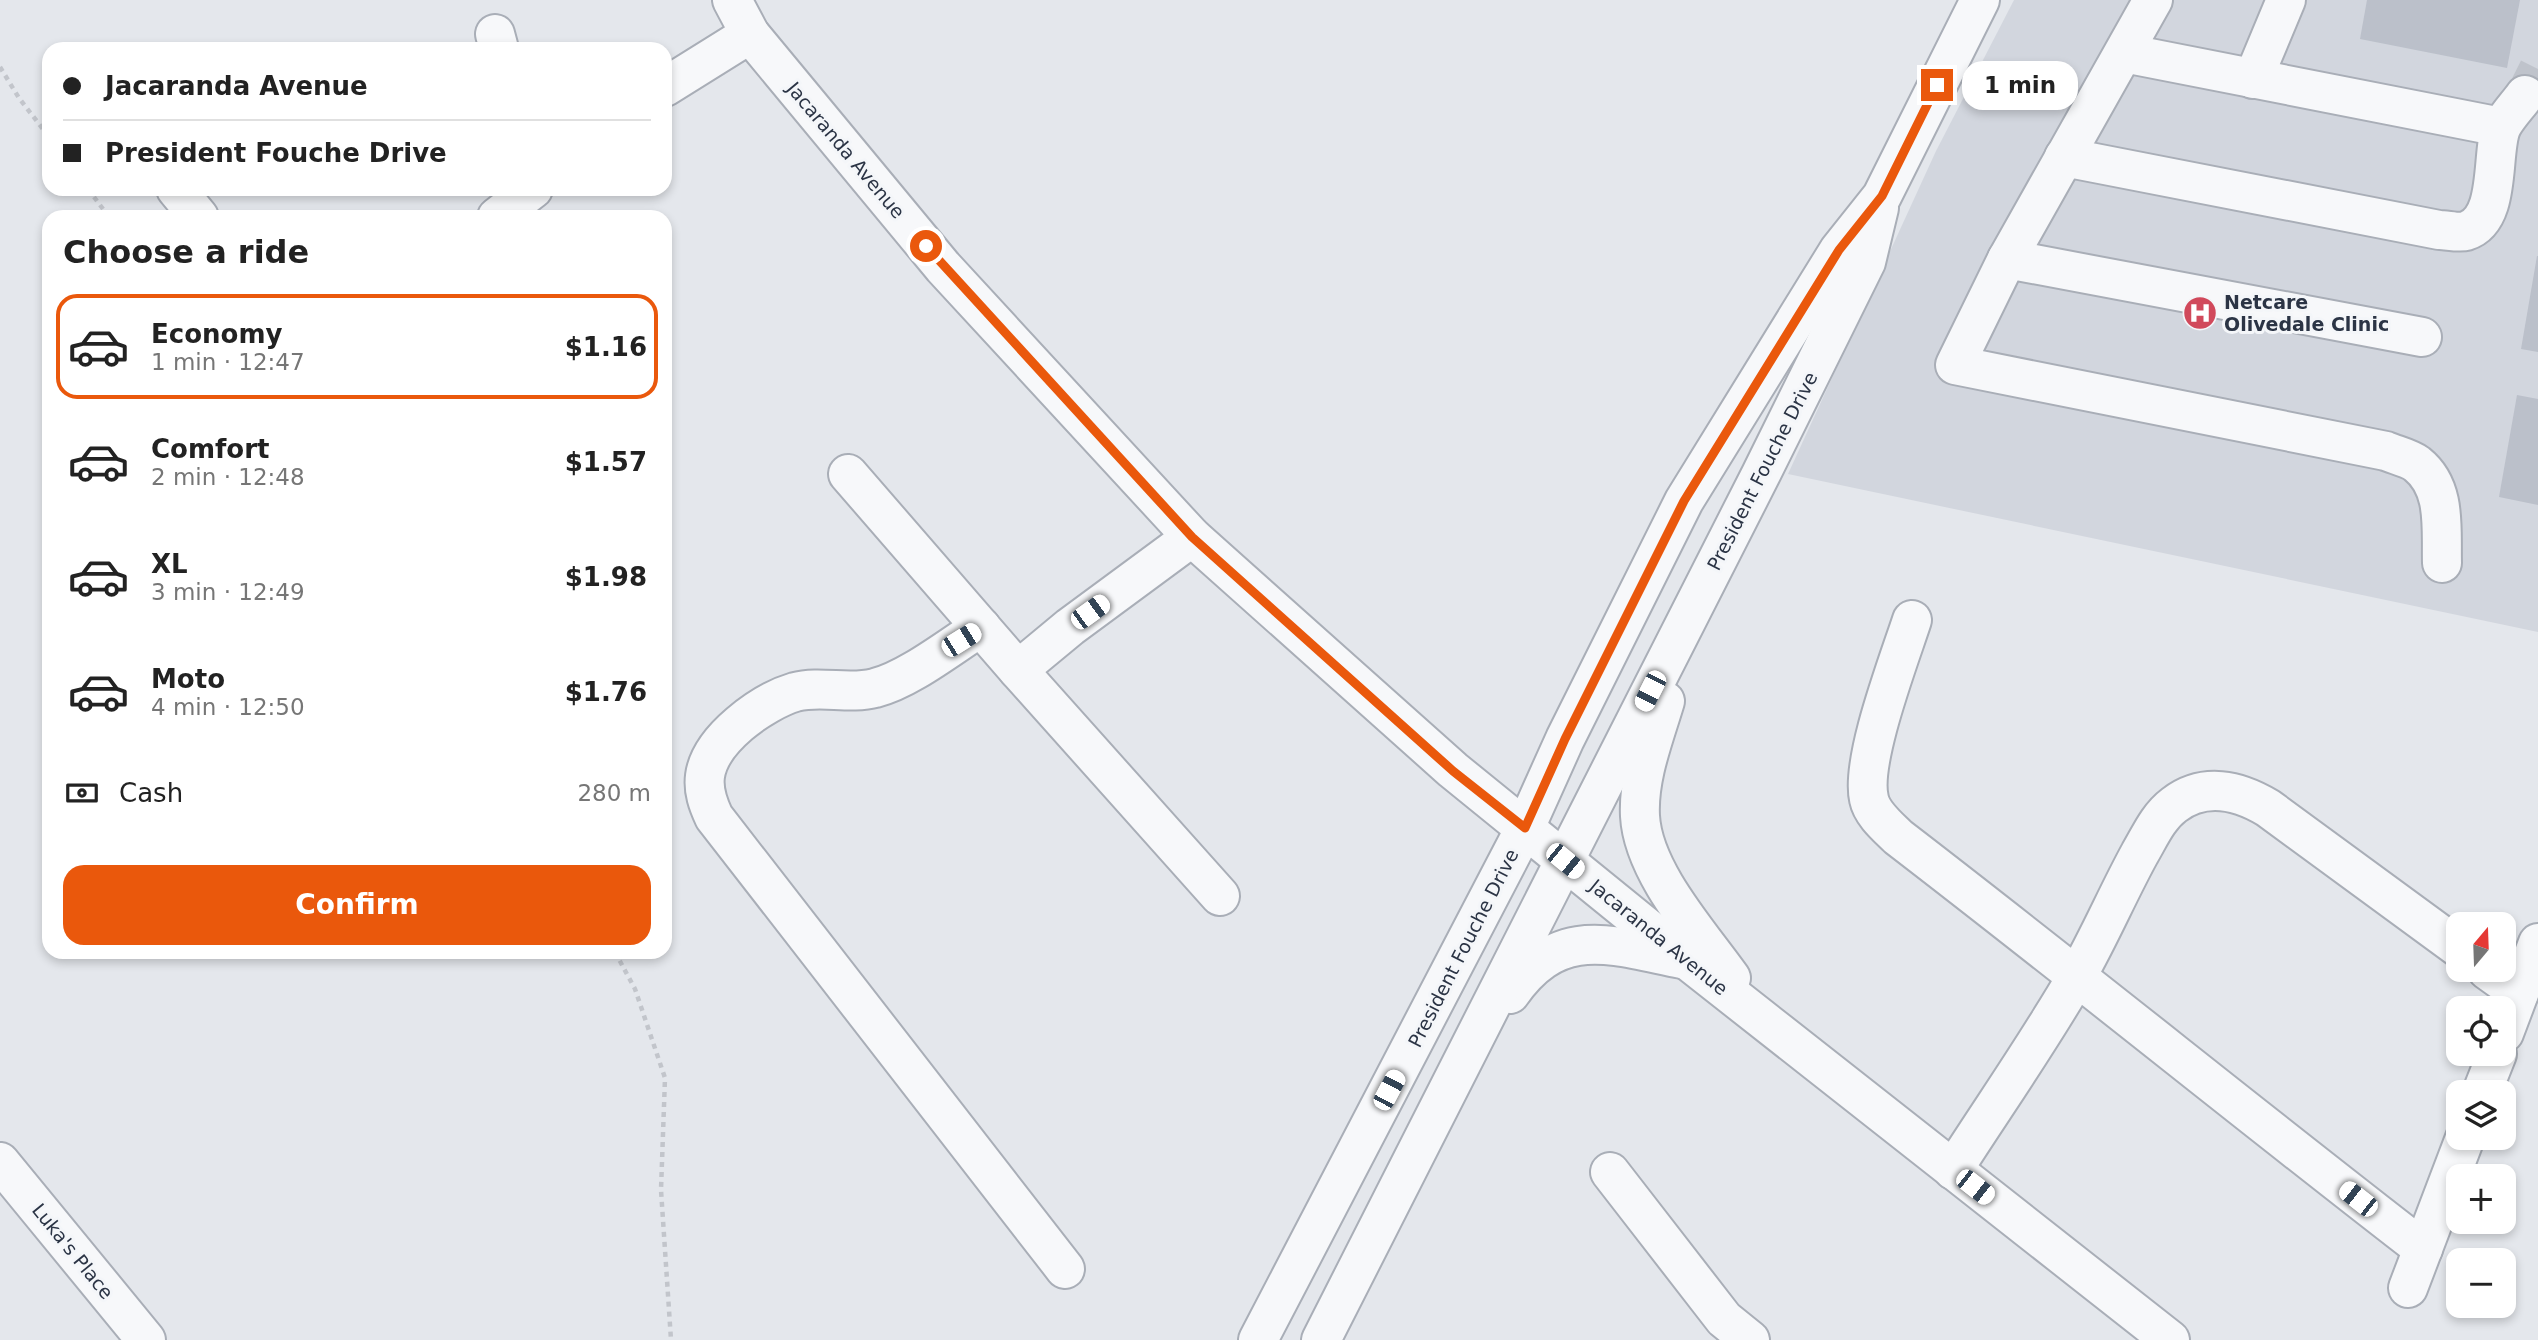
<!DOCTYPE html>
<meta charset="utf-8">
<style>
:root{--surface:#fff;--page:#f6f6f6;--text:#222;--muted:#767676;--line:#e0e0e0;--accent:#ea580c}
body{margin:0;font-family:"DejaVu Sans",sans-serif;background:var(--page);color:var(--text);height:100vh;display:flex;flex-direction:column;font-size:26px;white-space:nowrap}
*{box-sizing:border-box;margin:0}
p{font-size:23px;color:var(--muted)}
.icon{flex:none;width:38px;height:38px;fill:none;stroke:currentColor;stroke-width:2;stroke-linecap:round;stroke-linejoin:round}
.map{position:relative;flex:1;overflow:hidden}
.details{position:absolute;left:42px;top:210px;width:630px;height:749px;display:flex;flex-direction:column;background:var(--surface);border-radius:21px;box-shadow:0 4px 10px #0003}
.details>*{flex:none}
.guide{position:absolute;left:42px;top:42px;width:630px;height:154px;border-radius:21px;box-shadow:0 4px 10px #0003;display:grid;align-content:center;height:154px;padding:0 21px;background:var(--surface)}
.needle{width:46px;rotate:19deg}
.buttons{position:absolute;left:2446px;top:912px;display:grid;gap:14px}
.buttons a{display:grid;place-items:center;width:70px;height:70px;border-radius:14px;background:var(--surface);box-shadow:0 4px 10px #0003;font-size:35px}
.end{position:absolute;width:32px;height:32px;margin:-16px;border:9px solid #ea580c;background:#fff;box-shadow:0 0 0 4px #fff}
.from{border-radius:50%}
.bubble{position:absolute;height:49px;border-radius:21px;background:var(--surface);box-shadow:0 4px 10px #0003;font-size:23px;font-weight:800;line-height:49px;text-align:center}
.car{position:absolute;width:21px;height:42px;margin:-21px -10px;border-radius:9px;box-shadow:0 0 5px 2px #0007;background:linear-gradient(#fff 24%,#345 0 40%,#fff 0 76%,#345 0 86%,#fff 0)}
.guide b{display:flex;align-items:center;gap:24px;height:66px;font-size:26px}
.guide b+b{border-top:2px solid var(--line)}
.guide i{width:18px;height:18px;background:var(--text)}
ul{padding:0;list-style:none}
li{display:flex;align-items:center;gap:21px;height:105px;margin:0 14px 10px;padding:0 7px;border:4px solid transparent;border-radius:21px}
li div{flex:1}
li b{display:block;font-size:26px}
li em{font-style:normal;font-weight:800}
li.current{border-color:var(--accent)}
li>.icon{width:63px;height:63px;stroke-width:1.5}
h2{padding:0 21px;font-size:32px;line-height:84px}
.pay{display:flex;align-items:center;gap:18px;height:77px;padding:0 21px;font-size:26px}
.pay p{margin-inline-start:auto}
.button{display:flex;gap:14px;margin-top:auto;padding:14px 21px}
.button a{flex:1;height:80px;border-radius:21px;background:var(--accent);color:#fff;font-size:28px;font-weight:800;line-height:80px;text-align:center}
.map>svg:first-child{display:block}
.built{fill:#d2d6de}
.building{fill:#bbc0ca}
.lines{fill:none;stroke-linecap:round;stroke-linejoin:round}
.minor-tunnel{stroke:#bfc3cb;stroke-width:38;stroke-dasharray:38 19;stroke-linecap:butt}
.minor-casing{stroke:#a9aeb7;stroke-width:42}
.path{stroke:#c2c5cb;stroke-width:4.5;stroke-dasharray:5 5;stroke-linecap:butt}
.minor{stroke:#f7f8fa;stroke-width:38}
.route{stroke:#ea580c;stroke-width:9}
.labels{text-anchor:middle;stroke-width:6;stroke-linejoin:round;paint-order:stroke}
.street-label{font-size:19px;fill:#2b3445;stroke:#f4f6f9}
.poi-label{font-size:19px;font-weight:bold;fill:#2b3445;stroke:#f4f6f9;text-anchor:start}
</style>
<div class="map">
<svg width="2538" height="1340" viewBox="0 0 2538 1340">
<rect width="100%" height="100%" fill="#e4e7ec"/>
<polygon class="built" points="2014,0 2538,0 2538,632 1788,474 1936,151"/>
<g class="building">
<polygon points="2367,0 2520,0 2507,68 2360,39"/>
<polygon points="2537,256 2538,256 2538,352 2521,349"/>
<polygon points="2517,395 2538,399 2538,505 2499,497"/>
</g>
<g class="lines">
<polyline class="minor-tunnel" points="2525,95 2538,69"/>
<g class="minor-casing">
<g id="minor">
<polyline points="732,0 750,34 943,267 1192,537 1453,770 1687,960 2170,1340"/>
<path d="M2153,0L2007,259L1955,365L2386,451C2395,455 2409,458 2417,464C2447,488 2441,528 2442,563"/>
<polyline points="495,34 499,49"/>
<polyline points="2124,53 2501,127"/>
<polyline points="2253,79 2286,0"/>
<polyline points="665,87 750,34"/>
<path d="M2064,157L2439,230C2447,230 2459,233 2466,231C2503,219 2490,150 2502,126C2508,115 2518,105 2525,95"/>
<polyline points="176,189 199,217"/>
<polyline points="497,217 533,189"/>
<polyline points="2007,259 2422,337"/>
<polyline points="848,474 1018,670 1220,896"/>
<path d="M1912,620C1899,660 1860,761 1869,799C1872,814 1888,827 1898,837C2075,973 2247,1113 2423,1249"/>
<path d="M981,627C951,646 908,680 875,688C849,695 821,685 795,692C762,702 710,739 705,776C703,791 708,804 714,817L1065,1269"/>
<polyline points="1018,670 1070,627 1192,537"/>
<path d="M1665,701C1654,738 1638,777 1640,816C1643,872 1699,933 1731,978"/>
<polyline points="2487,970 2519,993"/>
<path d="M1510,994C1559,924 1610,945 1682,959"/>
<polyline points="2504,1033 2538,943"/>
<polyline points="2482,1092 2497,1054"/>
<polyline points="0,1162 146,1340"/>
<path d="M1953,1170C1994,1106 2039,1042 2077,976C2100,936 2118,893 2140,853C2150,836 2158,817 2174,805C2204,782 2238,790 2268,808L2459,948"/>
<polyline points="1610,1172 1724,1319 1750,1340"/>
<polyline points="2408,1288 2465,1138"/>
<polyline points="1258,1340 1525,828 1565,739 1684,501 1839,250 1882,196 1980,0"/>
<polyline points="1321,1340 1761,474 1866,262 1879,208"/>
</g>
</g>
<g class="path">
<polyline points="0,67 19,98 49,137"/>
<polyline points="88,189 109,217"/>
<polyline points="615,952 635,989 665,1078 661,1190 671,1340"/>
</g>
<use href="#minor" class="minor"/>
</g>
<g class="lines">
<polyline class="route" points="926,246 1192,537 1453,771 1525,828 1565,739 1684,501 1839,250 1882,196 1937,85"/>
</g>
<defs>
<g id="hospital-disc" transform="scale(1.75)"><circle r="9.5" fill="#d1495b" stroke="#f4f6f9"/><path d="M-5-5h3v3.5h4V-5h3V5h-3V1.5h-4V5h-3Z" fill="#fff"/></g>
</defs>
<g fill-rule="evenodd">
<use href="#hospital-disc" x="2200" y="313"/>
</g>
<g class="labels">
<g class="street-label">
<text transform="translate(846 150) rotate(50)" y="7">Jacaranda Avenue</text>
<text transform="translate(1762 471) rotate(-63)" y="7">President Fouche Drive</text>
<text transform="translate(1659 937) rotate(39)" y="7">Jacaranda Avenue</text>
<text transform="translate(1463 948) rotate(-63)" y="7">President Fouche Drive</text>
<text transform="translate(73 1251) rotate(51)" y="7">Luka's Place</text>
</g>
<g class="poi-label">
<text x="2224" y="309">Netcare<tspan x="2224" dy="22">Olivedale Clinic</tspan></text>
</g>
</g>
</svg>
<div class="buttons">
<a><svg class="needle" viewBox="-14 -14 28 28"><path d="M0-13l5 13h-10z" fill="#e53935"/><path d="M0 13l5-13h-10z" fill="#767676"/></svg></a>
<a><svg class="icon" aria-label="locate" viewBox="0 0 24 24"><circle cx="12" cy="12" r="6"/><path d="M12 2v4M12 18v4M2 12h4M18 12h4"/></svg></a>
<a><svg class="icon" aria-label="layers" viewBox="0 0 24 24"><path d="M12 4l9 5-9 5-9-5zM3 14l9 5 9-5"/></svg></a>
<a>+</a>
<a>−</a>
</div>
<i class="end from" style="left:926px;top:246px"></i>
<i class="end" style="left:1937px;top:85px"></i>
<div class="bubble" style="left:1962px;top:61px;width:116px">1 min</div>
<i class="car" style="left:1090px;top:612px;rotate:54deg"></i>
<i class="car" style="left:961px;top:640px;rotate:58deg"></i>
<i class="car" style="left:1650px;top:691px;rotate:207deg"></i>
<i class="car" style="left:1565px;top:861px;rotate:129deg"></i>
<i class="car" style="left:1389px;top:1090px;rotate:28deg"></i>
<i class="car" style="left:1975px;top:1187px;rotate:128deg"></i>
<i class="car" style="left:2358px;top:1199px;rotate:308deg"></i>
<div class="guide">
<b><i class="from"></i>Jacaranda Avenue</b>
<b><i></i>President Fouche Drive</b>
</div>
<section class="details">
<h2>Choose a ride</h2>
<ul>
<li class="current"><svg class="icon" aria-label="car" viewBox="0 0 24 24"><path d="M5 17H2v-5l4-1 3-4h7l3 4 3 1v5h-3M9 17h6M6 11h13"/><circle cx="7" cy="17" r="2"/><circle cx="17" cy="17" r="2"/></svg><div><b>Economy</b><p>1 min · 12:47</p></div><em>$1.16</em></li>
<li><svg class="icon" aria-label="car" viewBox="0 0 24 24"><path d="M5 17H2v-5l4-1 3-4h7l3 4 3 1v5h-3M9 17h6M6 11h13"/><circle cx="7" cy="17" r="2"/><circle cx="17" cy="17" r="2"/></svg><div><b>Comfort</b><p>2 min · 12:48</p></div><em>$1.57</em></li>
<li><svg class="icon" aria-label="car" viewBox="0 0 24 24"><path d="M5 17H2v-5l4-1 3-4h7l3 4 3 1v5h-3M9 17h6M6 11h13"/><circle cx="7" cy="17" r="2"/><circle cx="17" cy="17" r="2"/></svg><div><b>XL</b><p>3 min · 12:49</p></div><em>$1.98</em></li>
<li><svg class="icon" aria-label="car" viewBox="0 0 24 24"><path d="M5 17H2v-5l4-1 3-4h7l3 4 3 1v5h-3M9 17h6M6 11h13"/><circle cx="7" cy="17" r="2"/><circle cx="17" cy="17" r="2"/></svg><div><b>Moto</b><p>4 min · 12:50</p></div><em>$1.76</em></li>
</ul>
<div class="pay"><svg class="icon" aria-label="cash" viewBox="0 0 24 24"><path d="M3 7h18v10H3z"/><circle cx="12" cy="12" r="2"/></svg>Cash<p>280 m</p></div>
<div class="button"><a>Confirm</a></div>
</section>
</div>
